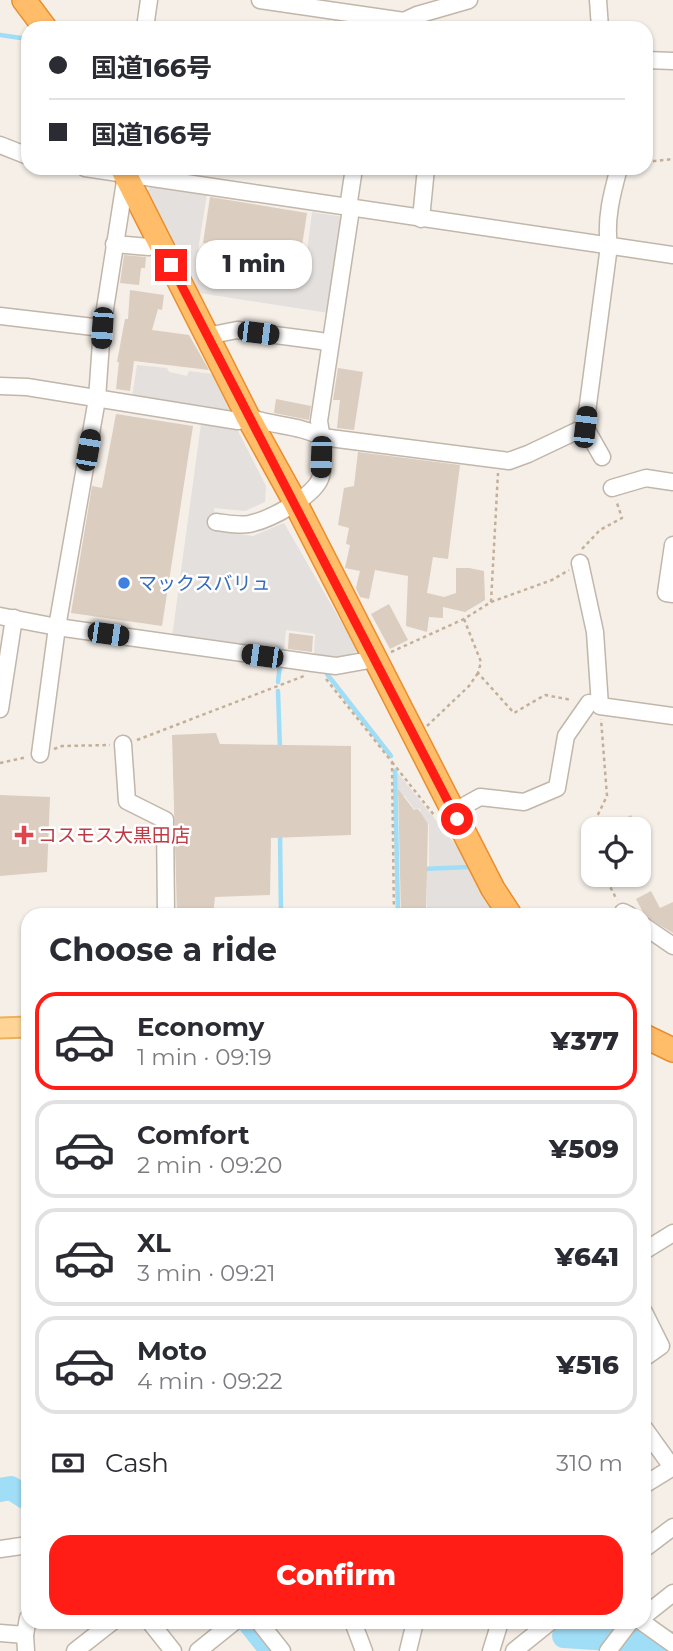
<!DOCTYPE html>
<meta charset="utf-8">
<style>
:root{--surface:#fff;--page:#f2f2f3;--text:#2b2b33;--muted:#7c7c81;--line:#e1e1e2;--accent:#ff1d15}
body{margin:0;font-family:Montserrat,"Noto Sans JP",sans-serif;background:var(--page);color:var(--text);height:100vh;display:flex;flex-direction:column;font-size:26px;white-space:nowrap}
*{box-sizing:border-box;margin:0}
p{font-size:23px;color:var(--muted)}
.icon{flex:none;width:38px;height:38px;fill:none;stroke:currentColor;stroke-width:2;stroke-linecap:round;stroke-linejoin:round}
.map{position:relative;flex:1;overflow:hidden}
.sheet{position:absolute;left:21px;top:908px;width:630px;height:721px;display:flex;flex-direction:column;background:var(--surface);border-radius:21px;box-shadow:0 2px 5px #0004}
.sheet>*{flex:none}
.top-card{position:absolute;left:21px;top:21px;width:632px;height:154px;border-radius:21px;box-shadow:0 2px 5px #0004;display:grid;align-content:center;height:154px;padding:0 28px;background:var(--surface)}
.controls{position:absolute;left:581px;top:817px;display:grid;gap:14px}
.controls a{display:grid;place-items:center;width:70px;height:70px;border-radius:14px;background:var(--surface);box-shadow:0 2px 5px #0004;font-size:35px}
.end{position:absolute;width:32px;height:32px;margin:-16px;border:9px solid #ff1d15;background:#fff;box-shadow:0 0 0 4px #fff}
.from{border-radius:50%}
.bubble{position:absolute;height:49px;border-radius:21px;background:var(--surface);box-shadow:0 2px 5px #0004;font-size:23px;font-weight:800;line-height:49px;text-align:center}
.car{position:absolute;width:21px;height:42px;margin:-21px -10px;border-radius:9px;box-shadow:0 0 5px 2px #0007;background:linear-gradient(#222 24%,#8ab4d8 0 40%,#222 0 76%,#8ab4d8 0 86%,#222 0)}
.top-card b{display:flex;align-items:center;gap:24px;height:66px;font-size:26px}
.top-card b+b{border-top:2px solid var(--line)}
.top-card i{width:18px;height:18px;background:var(--text)}
ul{padding:0;list-style:none}
li{display:flex;align-items:center;gap:21px;height:98px;margin:0 14px 10px;padding:0 14px;border:4px solid var(--line);border-radius:21px}
li div{flex:1}
li b{display:block;font-size:26px}
li em{font-style:normal;font-weight:800}
li.active{border-color:var(--accent)}
li>.icon{width:63px;height:63px;stroke-width:1.5}
h2{padding:0 28px;font-size:32px;line-height:84px}
.pay{display:flex;align-items:center;gap:18px;height:77px;padding:0 28px;font-size:26px}
.pay p{margin-inline-start:auto}
.primary-button{display:flex;gap:14px;margin-top:auto;padding:14px 28px}
.primary-button a{flex:1;height:80px;border-radius:21px;background:var(--accent);color:#fff;font-size:28px;font-weight:800;line-height:80px;text-align:center}
.map>svg:first-child{display:block}
.parking{fill:#e3e0dd}
.lines{fill:none;stroke-linecap:round;stroke-linejoin:round}
.stream{stroke:#a0ddf6;stroke-width:4.5}
.river{stroke:#a0ddf6;stroke-width:24}
.building{fill:#dbcdbf}
.minor-casing{stroke:#c1b6a9;stroke-width:19}
.major-casing{stroke:#edb15e;stroke-width:23}
.highway-casing{stroke:#ea8e2d;stroke-width:26}
.path{stroke:#c4b099;stroke-width:2.5;stroke-dasharray:3.5 3.5;stroke-linecap:butt}
.minor{stroke:#fff;stroke-width:16}
.major{stroke:#ffd597;stroke-width:19}
.highway{stroke:#ffbc69;stroke-width:23}
.route{stroke:#ff1d15;stroke-width:9}
.shop-dot{fill:#3f7fe0;stroke:#fff;stroke-width:2.5}
.health-dot{fill:#e0444e;stroke:#fff;stroke-width:2.5}
.labels{text-anchor:middle;stroke-width:5;stroke-linejoin:round;paint-order:stroke}
.shop-label{font-size:19px;fill:#366cbe;stroke:#fff;text-anchor:start}
.health-label{font-size:19px;fill:#be3a42;stroke:#fff;text-anchor:start}
</style>
<div class="map">
<svg width="673" height="1651" viewBox="0 0 673 1651">
<rect width="100%" height="100%" fill="#f5efe8"/>
<g class="parking">
<polygon points="150,187 207,194 198,250 305,267 312,212 344,217 329,313 199,293 147,192"/>
<polygon points="137,365 167,368 169,372 187,376 189,371 213,374 232,412 132,397"/>
<polygon points="201,424 236,427 266,486 265,502 245,511 214,508 218,531 253,536 284,523 358,651 339,658 314,655 315,634 286,630 284,650 279,652 172,637"/>
<polygon points="397,772 463,854 470,867 429,868 429,824 425,823 418,813 421,811 419,808 415,810 405,796 397,796"/>
<polygon points="471,869 496,915 427,915 427,871"/>
</g>
<g class="lines">
<g class="stream">
<polyline points="0,35 28,39"/>
<polyline points="327,674 391,756"/>
<polyline points="278,682 280,664"/>
<polyline points="278,691 280,750"/>
<polyline points="395,771 398,915"/>
<polyline points="280,832 281,915"/>
<polyline points="423,869 470,867"/>
</g>
<g class="river">
<polyline points="0,1490 11,1488 28,1499"/>
<polyline points="249,1622 272,1651"/>
<polyline points="564,1636 673,1643"/>
</g>
</g>
<g class="building">
<polygon points="210,197 307,213 300,259 203,243"/>
<polygon points="124,255 146,257 145,268 141,268 139,285 120,283"/>
<polygon points="130,290 164,295 162,310 158,309 152,330 189,335 209,370 134,361 130,391 116,389 119,362 117,362 125,319 128,319"/>
<polygon points="338,368 363,372 354,430 337,428 340,400 333,400"/>
<polygon points="276,399 311,406 309,420 274,413"/>
<polygon points="116,414 193,426 162,626 71,613 92,486 102,488"/>
<polygon points="358,452 460,465 448,559 433,557 427,593 444,597 456,593 456,568 469,568 484,571 485,600 465,612 443,607 443,618 429,617 427,632 406,626 408,576 375,570 369,599 360,597 356,588 360,571 345,568 350,545 346,544 349,528 338,525 344,488 354,486"/>
<polygon points="389,604 408,640 390,649 371,614"/>
<polygon points="289,633 313,636 312,652 288,649"/>
<polygon points="216,733 220,744 351,746 351,835 271,838 270,895 215,897 213,914 177,915 172,735"/>
<polygon points="398,789 414,810 418,809 428,824 426,915 401,915"/>
<polygon points="0,795 50,797 47,872 0,876"/>
<polygon points="631,815 640,830 622,830 619,822"/>
<polygon points="651,891 660,908 673,902 673,933 645,916 636,899"/>
</g>
<g class="lines">
<g class="minor-casing">
<g id="minor">
<polyline points="260,0 404,21 419,28"/>
<polyline points="598,0 600,28"/>
<polyline points="404,21 417,15 469,0"/>
<polyline points="145,28 149,0"/>
<polyline points="646,60 673,61"/>
<polyline points="0,145 28,156"/>
<polyline points="85,168 673,255"/>
<polyline points="348,208 354,168"/>
<polyline points="421,219 426,168"/>
<polyline points="114,244 149,247 159,241"/>
<polyline points="0,316 102,328"/>
<polyline points="207,336 237,330 321,341 330,344"/>
<path d="M0,386L27,387L238,421L248,417C272,426 300,425 322,437L509,461L528,454L585,427"/>
<path d="M602,457L585,427L609,246C605,220 612,193 619,168"/>
<polyline points="612,488 646,478 673,482"/>
<path d="M216,522C226,523 239,526 249,524C269,520 316,496 321,476C325,460 322,438 319,421L351,209"/>
<polyline points="673,545 666,593 673,594"/>
<polyline points="580,563 595,632 600,706 673,716"/>
<polyline points="0,616 57,627 313,663 336,666 375,659"/>
<polyline points="0,709 14,618"/>
<polyline points="123,744 127,801 165,820 166,915"/>
<polyline points="40,754 57,627 97,399 102,328 126,175"/>
<polyline points="453,812 480,797 524,802 557,788 566,736 589,703"/>
<polyline points="622,915 623,912 629,915"/>
<polyline points="644,926 673,946"/>
<polyline points="644,1251 673,1233"/>
<polyline points="644,1312 661,1346 644,1358"/>
<polyline points="644,1428 672,1467"/>
<polyline points="644,1485 673,1467"/>
<polyline points="0,1549 28,1545"/>
<polyline points="644,1549 673,1527"/>
<polyline points="644,1616 673,1593"/>
<polyline points="150,1622 173,1651"/>
<polyline points="259,1622 282,1651"/>
<polyline points="353,1622 364,1651"/>
<polyline points="642,1622 673,1644"/>
<polyline points="0,1633 25,1635"/>
<polyline points="26,1651 25,1635 28,1618"/>
<polyline points="75,1651 112,1622"/>
<polyline points="198,1651 234,1622"/>
<polyline points="408,1651 415,1622"/>
<polyline points="491,1651 500,1622"/>
<polyline points="514,1651 550,1622"/>
<polyline points="608,1651 630,1622"/>
</g>
</g>
<g class="major-casing">
<polyline id="major" points="0,1028 28,1027"/>
</g>
<g class="highway-casing">
<g id="highway">
<polyline points="24,0 45,28"/>
<polyline points="122,168 248,417 295,502 493,889 510,915"/>
<polyline points="644,1036 673,1050"/>
</g>
</g>
<g class="path">
<polyline points="646,162 673,159"/>
<polyline points="582,549 600,530 622,518 616,500"/>
<polyline points="491,602 498,473"/>
<polyline points="464,619 481,662 478,673 514,713 545,695 572,700"/>
<polyline points="391,652 464,619 491,602 552,580 569,570"/>
<polyline points="326,679 392,762 394,915"/>
<polyline points="427,726 469,686 478,673"/>
<polyline points="137,740 304,676"/>
<polyline points="54,749 62,746 110,745"/>
<polyline points="392,762 434,815"/>
<polyline points="0,763 27,757"/>
<polyline points="593,854 588,835 607,796 601,719"/>
<polyline points="604,875 617,900"/>
</g>
<use href="#minor" class="minor"/>
<use href="#major" class="major"/>
<use href="#highway" class="highway"/>
</g>
<g class="lines">
<polyline class="route" points="171,265 457,819"/>
</g>
<circle class="shop-dot" cx="124" cy="583" r="7"/>
<path class="health-dot" d="M20.5 824.5h7v7h7v7h-7v7h-7v-7h-7v-7h7z"/>
<g class="labels">
<g class="shop-label">
<text x="138" y="590">マックスバリュ</text>
</g>
<g class="health-label">
<text x="38" y="842">コスモス大黒田店</text>
</g>
</g>
</svg>
<div class="controls">
<a><svg class="icon" aria-label="locate" viewBox="0 0 24 24"><circle cx="12" cy="12" r="6"/><path d="M12 2v4M12 18v4M2 12h4M18 12h4"/></svg></a>
</div>
<i class="end from" style="left:457px;top:819px"></i>
<i class="end" style="left:171px;top:265px"></i>
<div class="bubble" style="left:196px;top:240px;width:116px">1 min</div>
<i class="car" style="left:102px;top:328px;rotate:184deg"></i>
<i class="car" style="left:258px;top:333px;rotate:97deg"></i>
<i class="car" style="left:585px;top:427px;rotate:7deg"></i>
<i class="car" style="left:88px;top:450px;rotate:10deg"></i>
<i class="car" style="left:321px;top:457px;rotate:182deg"></i>
<i class="car" style="left:108px;top:634px;rotate:98deg"></i>
<i class="car" style="left:262px;top:656px;rotate:278deg"></i>
<div class="top-card">
<b><i class="from"></i>国道166号</b>
<b><i></i>国道166号</b>
</div>
<section class="sheet">
<h2>Choose a ride</h2>
<ul>
<li class="active"><svg class="icon" aria-label="car" viewBox="0 0 24 24"><path d="M5 17H2v-5l4-1 3-4h7l3 4 3 1v5h-3M9 17h6M6 11h13"/><circle cx="7" cy="17" r="2"/><circle cx="17" cy="17" r="2"/></svg><div><b>Economy</b><p>1 min · 09:19</p></div><em>¥377</em></li>
<li><svg class="icon" aria-label="car" viewBox="0 0 24 24"><path d="M5 17H2v-5l4-1 3-4h7l3 4 3 1v5h-3M9 17h6M6 11h13"/><circle cx="7" cy="17" r="2"/><circle cx="17" cy="17" r="2"/></svg><div><b>Comfort</b><p>2 min · 09:20</p></div><em>¥509</em></li>
<li><svg class="icon" aria-label="car" viewBox="0 0 24 24"><path d="M5 17H2v-5l4-1 3-4h7l3 4 3 1v5h-3M9 17h6M6 11h13"/><circle cx="7" cy="17" r="2"/><circle cx="17" cy="17" r="2"/></svg><div><b>XL</b><p>3 min · 09:21</p></div><em>¥641</em></li>
<li><svg class="icon" aria-label="car" viewBox="0 0 24 24"><path d="M5 17H2v-5l4-1 3-4h7l3 4 3 1v5h-3M9 17h6M6 11h13"/><circle cx="7" cy="17" r="2"/><circle cx="17" cy="17" r="2"/></svg><div><b>Moto</b><p>4 min · 09:22</p></div><em>¥516</em></li>
</ul>
<div class="pay"><svg class="icon" aria-label="cash" viewBox="0 0 24 24"><path d="M3 7h18v10H3z"/><circle cx="12" cy="12" r="2"/></svg>Cash<p>310 m</p></div>
<div class="primary-button"><a>Confirm</a></div>
</section>
</div>
